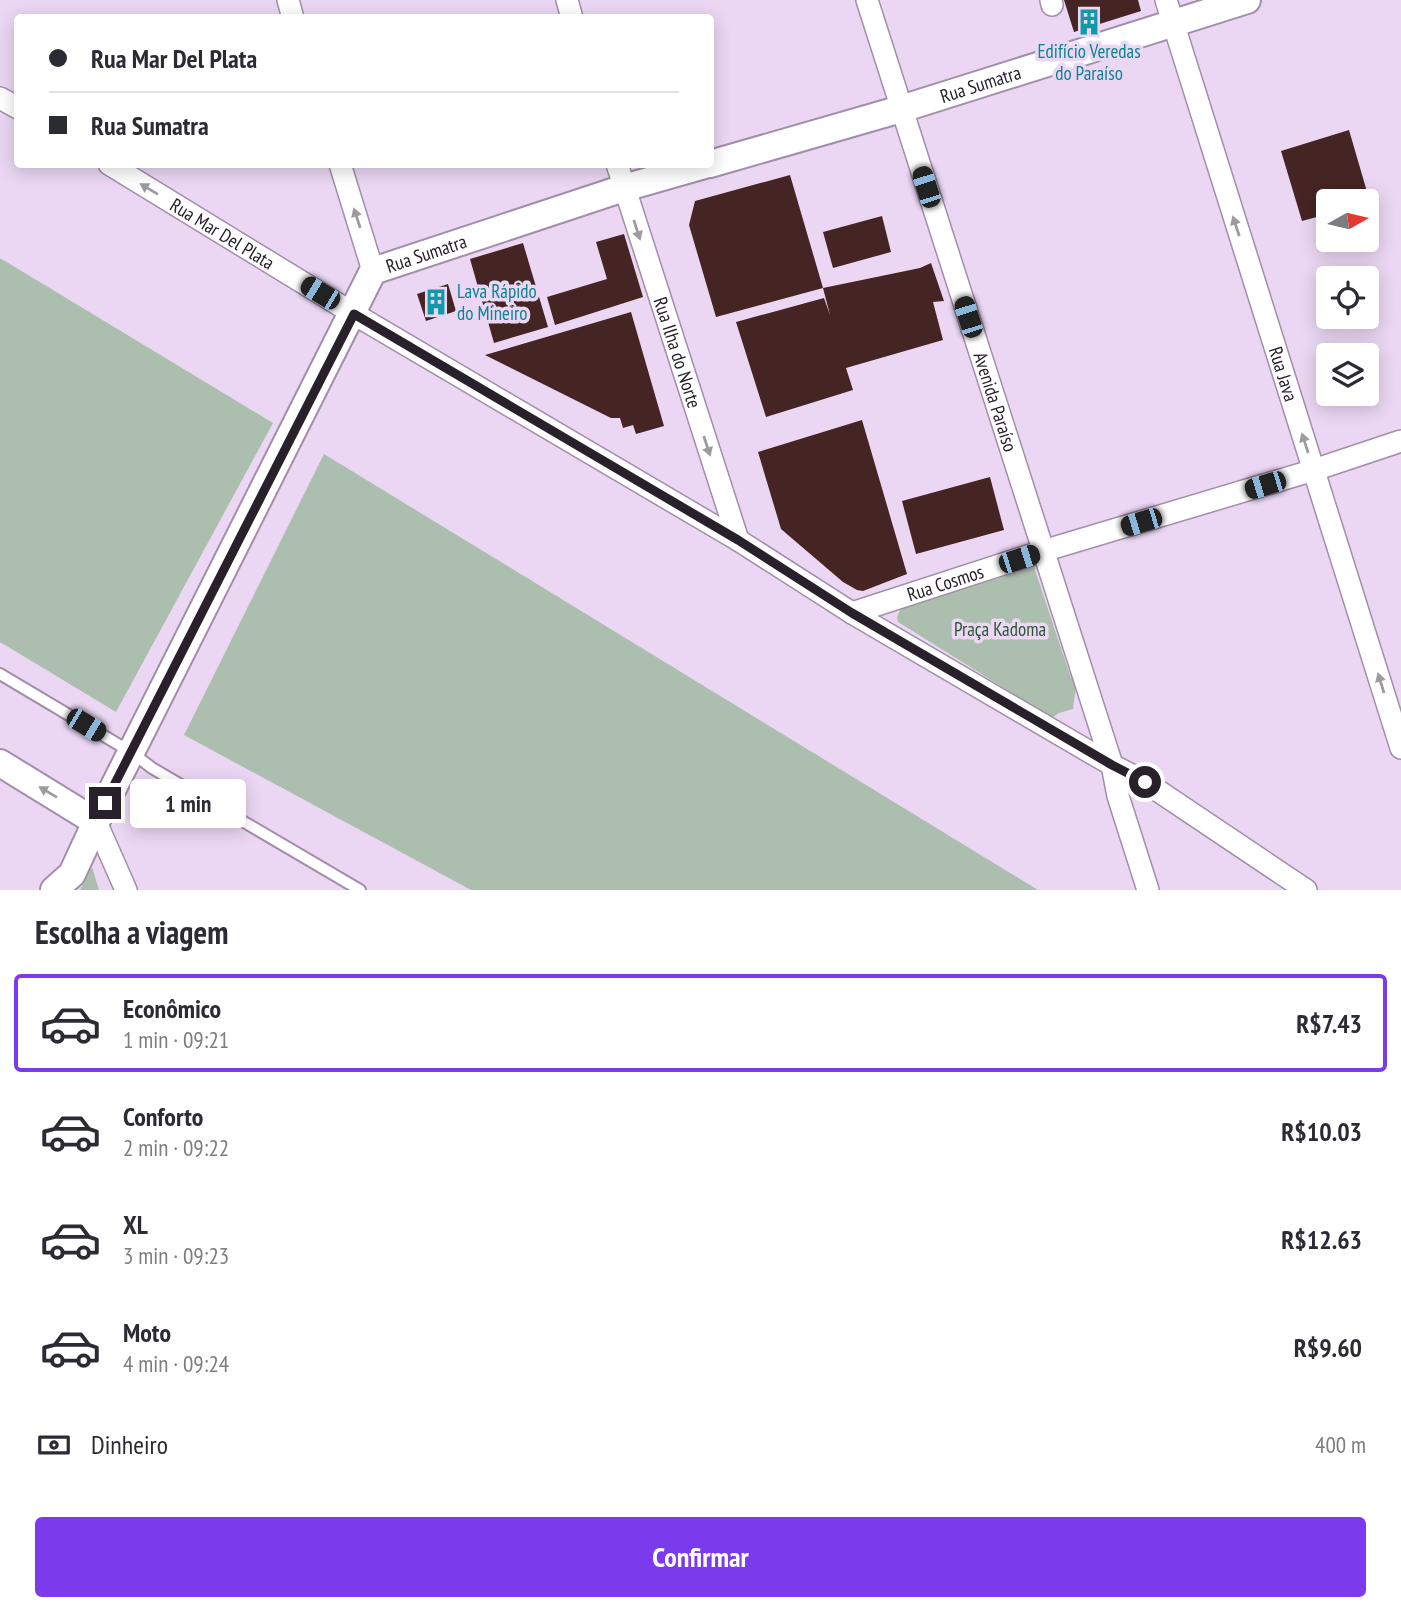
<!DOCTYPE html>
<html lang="pt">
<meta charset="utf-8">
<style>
:root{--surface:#fff;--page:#f2f2f3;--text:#2b2b33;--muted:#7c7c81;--line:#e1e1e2;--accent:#7c3aed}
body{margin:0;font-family:"PT Sans Narrow",sans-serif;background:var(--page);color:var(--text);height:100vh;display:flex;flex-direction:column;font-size:26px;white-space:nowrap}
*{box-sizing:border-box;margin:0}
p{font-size:23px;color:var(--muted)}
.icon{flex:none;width:38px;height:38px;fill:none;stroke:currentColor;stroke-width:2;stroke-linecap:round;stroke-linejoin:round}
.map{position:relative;height:890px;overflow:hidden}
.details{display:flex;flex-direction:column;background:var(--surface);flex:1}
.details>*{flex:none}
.guide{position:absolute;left:14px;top:14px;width:700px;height:154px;border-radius:7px;box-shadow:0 4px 18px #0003;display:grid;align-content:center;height:154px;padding:0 35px;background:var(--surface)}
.needle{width:46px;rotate:82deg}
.controls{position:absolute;left:1316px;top:189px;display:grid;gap:14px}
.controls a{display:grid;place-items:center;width:63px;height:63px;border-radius:7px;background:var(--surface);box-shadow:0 4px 18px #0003;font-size:35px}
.end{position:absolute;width:32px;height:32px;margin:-16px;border:9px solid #28212b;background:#fff;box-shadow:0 0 0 4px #fff}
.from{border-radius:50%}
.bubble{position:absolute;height:49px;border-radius:7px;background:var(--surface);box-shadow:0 4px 18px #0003;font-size:23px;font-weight:800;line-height:49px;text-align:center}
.car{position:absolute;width:21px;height:42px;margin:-21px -10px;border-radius:9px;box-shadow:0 0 5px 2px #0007;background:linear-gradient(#222 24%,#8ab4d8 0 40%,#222 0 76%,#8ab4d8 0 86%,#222 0)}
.guide b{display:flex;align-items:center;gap:24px;height:66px;font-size:26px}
.guide b+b{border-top:2px solid var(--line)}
.guide i{width:18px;height:18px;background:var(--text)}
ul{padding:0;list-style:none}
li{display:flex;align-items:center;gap:21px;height:98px;margin:0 14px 10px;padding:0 21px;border:4px solid transparent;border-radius:7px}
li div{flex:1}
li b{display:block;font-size:26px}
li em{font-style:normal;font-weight:800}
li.selected{border-color:var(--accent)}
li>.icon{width:63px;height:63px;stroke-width:1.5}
h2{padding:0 35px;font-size:32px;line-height:84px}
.pay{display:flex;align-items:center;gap:18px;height:77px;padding:0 35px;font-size:26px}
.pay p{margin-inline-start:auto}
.action{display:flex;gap:14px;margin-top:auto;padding:14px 35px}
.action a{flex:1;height:80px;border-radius:7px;background:var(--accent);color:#fff;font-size:28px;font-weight:800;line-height:80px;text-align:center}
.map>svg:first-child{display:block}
.green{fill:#acbfae}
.building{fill:#452523}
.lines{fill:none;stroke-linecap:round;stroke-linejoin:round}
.service-casing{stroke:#a18ea9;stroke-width:14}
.minor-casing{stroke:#a18ea9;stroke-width:24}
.tertiary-casing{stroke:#a18ea9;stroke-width:30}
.service{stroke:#fff;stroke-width:10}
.minor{stroke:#fff;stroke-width:21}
.tertiary{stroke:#fff;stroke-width:26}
.oneway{fill:#9e9ba0}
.route{stroke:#28212b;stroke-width:9}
.labels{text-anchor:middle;stroke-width:7;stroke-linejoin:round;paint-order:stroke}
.culture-label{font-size:19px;fill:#0d838f;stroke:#ebd7f4}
.street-label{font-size:19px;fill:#28212b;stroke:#ebd7f4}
.park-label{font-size:19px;fill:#295631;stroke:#ebd7f4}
</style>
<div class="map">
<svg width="1401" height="890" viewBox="0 0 1401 890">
<rect width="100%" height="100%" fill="#ebd7f4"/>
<g class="green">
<polygon points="0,258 273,423 116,712 0,642"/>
<polygon points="324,454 1038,890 471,890 184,735"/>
<polygon points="1034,567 1070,675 1076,686 1073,709 1059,713 1052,718 898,622 897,617 901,608"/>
<polygon points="92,867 99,890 80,890"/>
</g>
<g class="building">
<polygon points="1064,0 1138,0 1141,11 1074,32"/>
<polygon points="1349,130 1370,202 1328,201 1328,214 1302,221 1281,151"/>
<polygon points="790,175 823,288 920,268 931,263 944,301 933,302 943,340 846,368 853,390 766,417 736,322 824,298 830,315 823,288 716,317 689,225 695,201"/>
<polygon points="882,216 891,252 833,268 823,232"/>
<polygon points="624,234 643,297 555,325 547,297 607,279 596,242"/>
<polygon points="523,243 548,327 494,343 470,259"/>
<polygon points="448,284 456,311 426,321 417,294"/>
<polygon points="631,312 664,426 636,434 633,425 623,428 620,418 611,418 485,355"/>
<polygon points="862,420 907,574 863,591 857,590 843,582 781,529 758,452"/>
<polygon points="990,477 1004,530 916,554 902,501"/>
</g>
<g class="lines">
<g class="service-casing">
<polyline id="service" points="0,674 131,752 152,768 360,890"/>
</g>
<g class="minor-casing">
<g id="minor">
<polyline points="288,0 293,18"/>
<polyline points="567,0 572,18"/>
<path id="s1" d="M867,0L1112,765L1118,796L1148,890"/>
<polyline points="1051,0 1052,5"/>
<path id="s2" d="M1166,0L1401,748"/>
<polyline points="0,98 18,108"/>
<path id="s3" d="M109,164L354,314L738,540L852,613L1112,765L1145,782L1306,890"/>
<polyline points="340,164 373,271"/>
<path id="s4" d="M617,164L738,540"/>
<path id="s5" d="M852,613L1043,551L1314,470L1401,441"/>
<polyline points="96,822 126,890"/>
</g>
</g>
<g class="tertiary-casing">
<g id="tertiary">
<path id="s6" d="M710,164L901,109L1247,0"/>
<polyline points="0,763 96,822"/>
<path id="s7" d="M54,890L72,874L96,822L373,271L624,188L708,164"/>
</g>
</g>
<use href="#service" class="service"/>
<use href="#minor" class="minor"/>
<use href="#tertiary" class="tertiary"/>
</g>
<defs><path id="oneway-solid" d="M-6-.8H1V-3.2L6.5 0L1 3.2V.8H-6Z" transform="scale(1.75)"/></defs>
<g class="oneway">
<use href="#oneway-solid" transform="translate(149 189) rotate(-149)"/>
<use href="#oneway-solid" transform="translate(357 218) rotate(-108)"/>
<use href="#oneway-solid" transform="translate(1236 226) rotate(-108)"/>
<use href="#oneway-solid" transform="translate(637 230) rotate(72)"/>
<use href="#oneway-solid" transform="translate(1305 443) rotate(-108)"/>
<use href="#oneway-solid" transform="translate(707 446) rotate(72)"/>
<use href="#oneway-solid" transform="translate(1381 683) rotate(-107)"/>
<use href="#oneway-solid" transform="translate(48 792) rotate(-149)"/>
</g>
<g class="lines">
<polyline class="route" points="105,803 354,314 738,540 852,613 1112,765 1145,782"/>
</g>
<defs>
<g id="building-bare" transform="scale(2.1)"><path d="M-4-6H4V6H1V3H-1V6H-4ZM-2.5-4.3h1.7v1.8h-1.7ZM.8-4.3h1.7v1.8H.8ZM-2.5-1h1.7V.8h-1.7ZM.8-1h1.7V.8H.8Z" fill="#0f9aa8" stroke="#ebd7f4" stroke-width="2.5" paint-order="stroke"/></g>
</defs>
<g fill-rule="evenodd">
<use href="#building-bare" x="1089" y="22"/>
<use href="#building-bare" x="436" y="302"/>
</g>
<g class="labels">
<g class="culture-label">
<text x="1089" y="58">Edifício Veredas<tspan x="1089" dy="22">do Paraíso</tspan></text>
<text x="457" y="298" text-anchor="start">Lava Rápido<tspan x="457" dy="22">do Mineiro</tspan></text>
</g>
<g class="street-label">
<text dy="7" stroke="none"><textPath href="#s6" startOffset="282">Rua Sumatra</textPath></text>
<text dy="7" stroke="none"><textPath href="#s3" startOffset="133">Rua Mar Del Plata</textPath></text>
<text dy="7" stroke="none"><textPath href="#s7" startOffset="754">Rua Sumatra</textPath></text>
<text dy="7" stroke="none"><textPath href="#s4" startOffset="198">Rua Ilha do Norte</textPath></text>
<text dy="7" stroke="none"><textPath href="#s2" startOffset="392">Rua Java</textPath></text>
<text dy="7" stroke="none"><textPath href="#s1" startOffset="422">Avenida Paraíso</textPath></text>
<text dy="7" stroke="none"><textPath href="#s5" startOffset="98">Rua Cosmos</textPath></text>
</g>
<g class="park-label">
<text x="1000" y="636">Praça Kadoma</text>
</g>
</g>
</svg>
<div class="controls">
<a><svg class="needle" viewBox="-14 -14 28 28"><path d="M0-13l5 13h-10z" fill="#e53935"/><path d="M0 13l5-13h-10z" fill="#7c7c81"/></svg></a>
<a><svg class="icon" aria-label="locate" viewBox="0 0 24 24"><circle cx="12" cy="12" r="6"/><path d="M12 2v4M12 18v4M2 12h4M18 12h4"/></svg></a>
<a><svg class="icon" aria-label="layers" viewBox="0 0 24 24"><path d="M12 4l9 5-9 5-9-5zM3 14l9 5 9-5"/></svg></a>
</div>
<i class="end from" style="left:1145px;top:782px"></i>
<i class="end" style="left:105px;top:803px"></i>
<div class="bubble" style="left:130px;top:779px;width:116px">1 min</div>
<i class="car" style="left:926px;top:187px;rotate:342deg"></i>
<i class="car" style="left:320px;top:293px;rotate:301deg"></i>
<i class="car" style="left:968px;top:317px;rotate:342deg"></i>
<i class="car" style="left:1265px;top:485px;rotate:253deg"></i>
<i class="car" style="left:1141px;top:522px;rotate:253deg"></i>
<i class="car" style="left:1019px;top:559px;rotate:72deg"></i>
<i class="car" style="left:86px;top:725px;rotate:121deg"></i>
<div class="guide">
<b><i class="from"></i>Rua Mar Del Plata</b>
<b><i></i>Rua Sumatra</b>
</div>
</div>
<section class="details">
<h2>Escolha a viagem</h2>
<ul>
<li class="selected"><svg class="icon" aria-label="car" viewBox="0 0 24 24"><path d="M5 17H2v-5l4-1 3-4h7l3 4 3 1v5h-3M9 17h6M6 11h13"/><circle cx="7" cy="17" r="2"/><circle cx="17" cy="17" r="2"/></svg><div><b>Econômico</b><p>1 min · 09:21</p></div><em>R$7.43</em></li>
<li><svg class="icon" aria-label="car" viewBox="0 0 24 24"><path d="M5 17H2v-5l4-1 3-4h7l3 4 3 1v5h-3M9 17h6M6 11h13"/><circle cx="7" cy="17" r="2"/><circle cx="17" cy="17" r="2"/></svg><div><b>Conforto</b><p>2 min · 09:22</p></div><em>R$10.03</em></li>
<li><svg class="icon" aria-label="car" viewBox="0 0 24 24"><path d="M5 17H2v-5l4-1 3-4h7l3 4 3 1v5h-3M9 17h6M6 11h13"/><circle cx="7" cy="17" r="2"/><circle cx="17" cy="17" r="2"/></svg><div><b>XL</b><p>3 min · 09:23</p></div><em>R$12.63</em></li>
<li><svg class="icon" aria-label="car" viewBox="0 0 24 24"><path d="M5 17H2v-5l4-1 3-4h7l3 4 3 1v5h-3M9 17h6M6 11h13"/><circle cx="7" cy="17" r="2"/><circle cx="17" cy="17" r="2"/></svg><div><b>Moto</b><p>4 min · 09:24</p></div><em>R$9.60</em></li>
</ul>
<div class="pay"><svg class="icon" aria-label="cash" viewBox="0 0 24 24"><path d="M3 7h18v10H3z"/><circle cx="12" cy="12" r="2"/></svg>Dinheiro<p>400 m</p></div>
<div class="action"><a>Confirmar</a></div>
</section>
